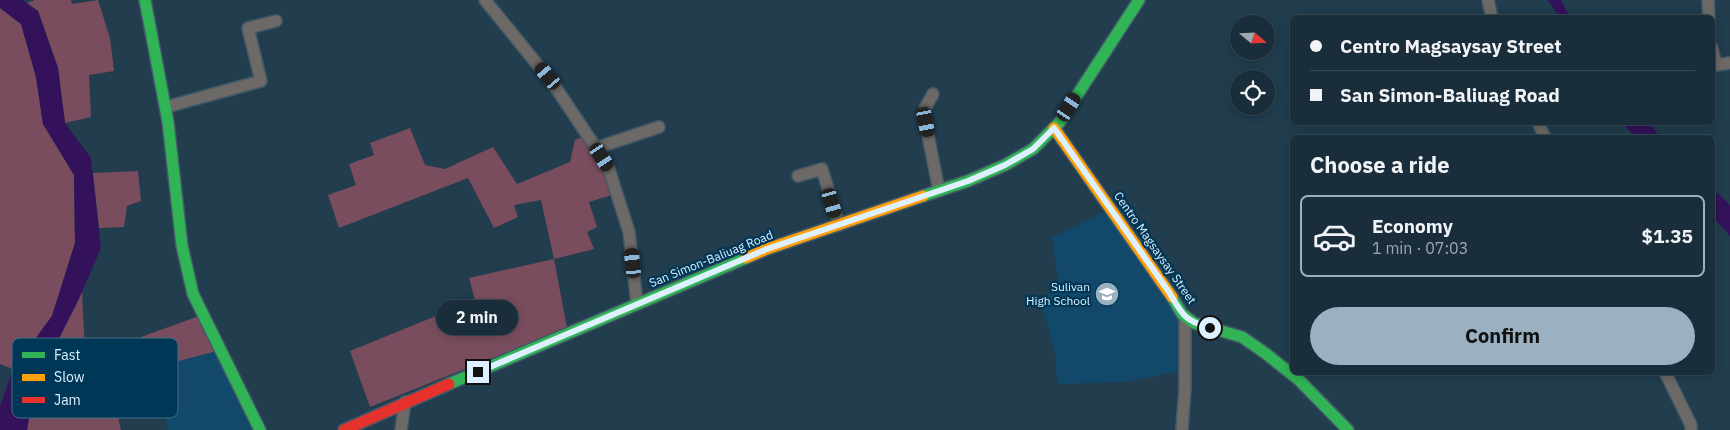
<!DOCTYPE html>
<meta charset="utf-8">
<style>
:root{--surface:#192e3a;--page:#263a45;--text:#f1f3f6;--muted:#9fa8af;--line:#374a54;--accent:#9bb1c1}
body{margin:0;font-family:"IBM Plex Sans",sans-serif;background:var(--page);color:var(--text);height:100vh;display:flex;flex-direction:column;font-size:19px;white-space:nowrap}
*{box-sizing:border-box;margin:0}
p{font-size:16px;color:var(--muted)}
.icon{flex:none;width:28px;height:28px;fill:none;stroke:currentColor;stroke-width:2;stroke-linecap:round;stroke-linejoin:round}
.map{position:relative;flex:1;overflow:hidden}
.side{position:absolute;left:1290px;top:135px;width:425px;height:240px;display:flex;flex-direction:column;background:var(--surface);border-radius:8px;box-shadow:0 2px 12px #0003,0 0 0 1px var(--line)}
.side>*{flex:none}
.top-card{position:absolute;left:1290px;top:15px;width:425px;height:110px;border-radius:8px;box-shadow:0 2px 12px #0003,0 0 0 1px var(--line);display:grid;align-content:center;height:110px;padding:0 20px;background:var(--surface)}
.needle{width:32px;rotate:109deg}
.fabs{position:absolute;left:1230px;top:15px;display:grid;gap:10px}
.fabs a{display:grid;place-items:center;width:45px;height:45px;border-radius:50%;background:var(--surface);box-shadow:0 2px 12px #0003,0 0 0 1px var(--line);font-size:25px}
.end{position:absolute;width:22px;height:22px;margin:-11px;border:6px solid #ddf0ff;background:#111;box-shadow:0 0 0 2px #111}
.from{border-radius:50%}
.bubble{position:absolute;height:35px;border-radius:18px;background:var(--surface);box-shadow:0 2px 12px #0003,0 0 0 1px var(--line);font-size:16px;font-weight:700;line-height:35px;text-align:center}
.car{position:absolute;width:15px;height:30px;margin:-15px -8px;border-radius:6px;box-shadow:0 0 4px 1px #0007;background:linear-gradient(#222 24%,#8ab4d8 0 40%,#222 0 76%,#8ab4d8 0 86%,#222 0)}
.top-card b{display:flex;align-items:center;gap:18px;height:48px;font-size:19px}
.top-card b+b{border-top:1px solid var(--line)}
.top-card i{width:12px;height:12px;background:var(--text)}
ul{padding:0;list-style:none}
li{display:flex;align-items:center;gap:15px;height:82px;margin:0 10px 8px;padding:0 10px;border:2px solid transparent;border-radius:8px}
li div{flex:1}
li b{display:block;font-size:19px}
li em{font-style:normal;font-weight:700}
li.selected{border-color:var(--accent)}
li>.icon{width:45px;height:45px;stroke-width:1.5}
h2{padding:0 20px;font-size:22px;line-height:60px}
.button{display:flex;gap:10px;margin-top:auto;padding:10px 20px}
.button a{flex:1;height:58px;border-radius:30px;background:var(--accent);color:#111;font-size:20px;font-weight:700;line-height:58px;text-align:center}
.map>svg:first-child{display:block}
.built{fill:#12496b}
.green{fill:#794d5d}
.water{fill:#34125b}
.lines{fill:none;stroke-linecap:round;stroke-linejoin:round}
.river{stroke:#34125b;stroke-width:19}
.street-casing{stroke:#425967;stroke-width:14}
.fast-casing{stroke:#425967;stroke-width:14}
.slow-casing{stroke:#425967;stroke-width:14}
.jam-casing{stroke:#425967;stroke-width:14}
.street{stroke:#6d6966;stroke-width:11}
.fast{stroke:#30b455;stroke-width:11}
.slow{stroke:#ff9f0a;stroke-width:11}
.jam{stroke:#e5322d;stroke-width:11}
.route{stroke:#ddf0ff;stroke-width:6}
.labels{text-anchor:middle;stroke-width:4.5;stroke-linejoin:round;paint-order:stroke}
.street-label{font-size:12px;fill:#ddf0ff;stroke:#003756}
.poi-label{font-size:12px;fill:#ddf0ff;stroke:#003756;text-anchor:end}
.key{fill:#003756;stroke:#426e89;stroke-width:1}
.key-label{font-size:14px;fill:#ddf0ff}
</style>
<div class="map">
<svg width="1730" height="430" viewBox="0 0 1730 430">
<rect width="100%" height="100%" fill="#213d4e"/>
<g class="built">
<polygon points="1107,210 1182,318 1183,371 1123,382 1057,384 1055,352 1040,300 1059,289 1052,237"/>
<polygon points="217,351 255,430 168,430 163,408 166,378 171,363"/>
</g>
<g class="green">
<polygon points="35,0 71,0 72,4 98,0 110,38 114,71 89,75 91,117 65,123 58,68 38,11 27,3"/>
<polygon points="0,8 21,24 36,77 43,124 74,175 75,243 52,316 13,369 0,364"/>
<polygon points="410,128 425,165 445,169 493,147 517,184 570,162 575,140 584,136 606,168 615,194 589,202 597,227 587,232 594,249 554,259 567,328 370,407 350,351 475,300 469,278 554,259 541,200 514,205 518,217 494,228 468,178 339,228 328,195 356,185 349,164 374,155 370,143"/>
<polygon points="138,171 141,201 127,206 124,227 99,228 93,173"/>
<path d="M82,291L85,353L97,352C100,366 113,375 126,378L135,374L140,363L141,337L199,316L217,351L171,363L166,378L163,408L115,404L121,430H27L34,388Z"/>
</g>
<g class="water">
<polygon points="0,0 22,0 38,11 58,68 65,123 91,158 101,248 78,301 34,388 27,430 0,430 0,406 13,369 52,316 75,243 74,175 43,124 36,77 21,24 0,8"/>
<polygon points="1548,0 1561,0 1570,17 1559,17"/>
<polygon points="1713,201 1730,218 1730,236 1713,217"/>
</g>
<g class="lines">
<g class="river">
<polyline points="1634,122 1649,138"/>
<polyline points="1712,201 1730,218"/>
</g>
<g class="street-casing">
<g id="street">
<polyline points="485,0 554,85 608,166 629,232 637,304"/>
<polyline points="1488,0 1492,18"/>
<polyline points="1708,0 1709,18"/>
<polyline points="1712,48 1716,65 1730,63"/>
<polyline points="933,94 925,108 924,115 939,191"/>
<polyline points="166,107 261,81 248,28 276,21"/>
<polyline points="1538,122 1545,138"/>
<polyline points="596,148 659,127"/>
<polyline points="798,176 822,169 839,225"/>
<polyline points="1665,372 1691,425 1691,430"/>
<polyline points="401,430 405,402"/>
<polyline points="1182,430 1185,388 1185,316"/>
</g>
</g>
<g class="fast-casing">
<g id="fast">
<polyline points="145,0 168,122 182,246 193,294 260,430"/>
<polyline points="923,196 968,181 1005,165 1033,149 1059,123 1139,0"/>
<polyline points="1172,297 1182,314 1194,323 1242,337 1265,353 1299,380 1348,430"/>
<polyline points="449,384 746,258"/>
</g>
</g>
<g class="slow-casing">
<g id="slow">
<polyline points="1054,128 1172,297"/>
<polyline points="746,258 767,249 923,196"/>
</g>
</g>
<g class="jam-casing">
<polyline id="jam" points="344,430 449,384"/>
</g>
<use href="#street" class="street"/>
<use href="#fast" class="fast"/>
<use href="#slow" class="slow"/>
<use href="#jam" class="jam"/>
</g>
<g class="lines">
<path class="route" d="M478,372L767,249L968,181L1005,165L1033,149L1054,128L1169,292C1182,314 1183,320 1210,328"/>
</g>
<defs>
<g id="school-disc" transform="scale(1.25)"><circle r="9.5" fill="#9bb1c1" stroke="#003756"/><path d="M0-5L7-2L0 1L-7-2ZM-4 1L0 2.5L4 1V4Q0 6-4 4Z" fill="#fff"/></g>
</defs>
<g fill-rule="evenodd">
<use href="#school-disc" x="1107" y="294"/>
</g>
<g class="labels">
<g class="street-label">
<text transform="translate(1155 248) rotate(55)" y="4">Centro Magsaysay Street</text>
<text transform="translate(711 259) rotate(-22)" y="4">San Simon-Baliuag Road</text>
</g>
<g class="poi-label">
<text x="1090" y="291">Sulivan<tspan x="1090" dy="14">High School</tspan></text>
</g>
</g>
<rect x="12" y="338" width="166" height="80" rx="8" class="key"/>
<rect x="22" y="352" width="23" height="6" fill="#30b455"/>
<rect x="22" y="374" width="23" height="7" fill="#ff9f0a"/>
<rect x="22" y="397" width="23" height="6" fill="#e5322d"/>
<g class="key-label">
<text x="54" y="360">Fast</text>
<text x="54" y="382">Slow</text>
<text x="54" y="405">Jam</text>
</g>
</svg>
<div class="fabs">
<a><svg class="needle" viewBox="-14 -14 28 28"><path d="M0-13l5 13h-10z" fill="#e53935"/><path d="M0 13l5-13h-10z" fill="#9fa8af"/></svg></a>
<a><svg class="icon" aria-label="locate" viewBox="0 0 24 24"><circle cx="12" cy="12" r="6"/><path d="M12 2v4M12 18v4M2 12h4M18 12h4"/></svg></a>
</div>
<i class="end from" style="left:1210px;top:328px"></i>
<i class="end" style="left:478px;top:372px"></i>
<div class="bubble" style="left:436px;top:300px;width:82px">2 min</div>
<i class="car" style="left:548px;top:76px;rotate:320deg"></i>
<i class="car" style="left:1069px;top:107px;rotate:33deg"></i>
<i class="car" style="left:926px;top:122px;rotate:169deg"></i>
<i class="car" style="left:602px;top:157px;rotate:147deg"></i>
<i class="car" style="left:832px;top:203px;rotate:164deg"></i>
<i class="car" style="left:633px;top:263px;rotate:354deg"></i>
<div class="top-card">
<b><i class="from"></i>Centro Magsaysay Street</b>
<b><i></i>San Simon-Baliuag Road</b>
</div>
<section class="side">
<h2>Choose a ride</h2>
<ul>
<li class="selected"><svg class="icon" aria-label="car" viewBox="0 0 24 24"><path d="M5 17H2v-5l4-1 3-4h7l3 4 3 1v5h-3M9 17h6M6 11h13"/><circle cx="7" cy="17" r="2"/><circle cx="17" cy="17" r="2"/></svg><div><b>Economy</b><p>1 min · 07:03</p></div><em>$1.35</em></li>
</ul>
<div class="button"><a>Confirm</a></div>
</section>
</div>
